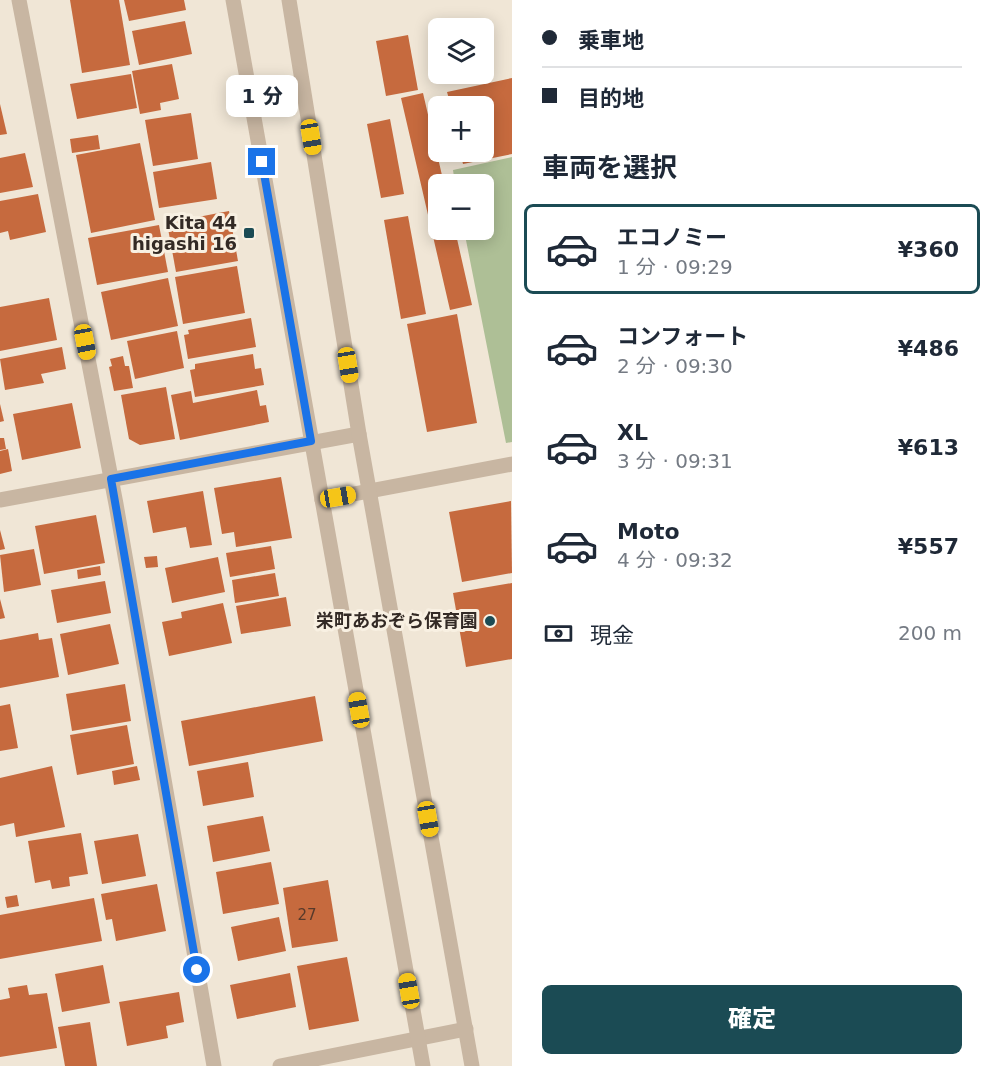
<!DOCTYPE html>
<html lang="ja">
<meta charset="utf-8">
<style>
:root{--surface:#fff;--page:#f2f2f3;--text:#1f2937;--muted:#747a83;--line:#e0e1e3;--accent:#1b4b54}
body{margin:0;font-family:"DejaVu Sans","Noto Sans JP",sans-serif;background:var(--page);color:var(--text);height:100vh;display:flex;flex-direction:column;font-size:22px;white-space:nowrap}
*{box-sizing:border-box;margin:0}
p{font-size:20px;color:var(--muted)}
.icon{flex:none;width:33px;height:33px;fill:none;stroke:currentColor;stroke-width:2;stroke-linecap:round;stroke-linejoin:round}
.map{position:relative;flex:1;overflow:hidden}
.details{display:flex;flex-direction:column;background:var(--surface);width:480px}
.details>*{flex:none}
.top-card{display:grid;align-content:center;height:132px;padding:0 30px;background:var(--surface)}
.fabs{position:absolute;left:428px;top:18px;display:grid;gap:12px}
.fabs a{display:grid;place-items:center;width:66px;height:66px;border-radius:9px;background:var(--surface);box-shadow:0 3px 15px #0003;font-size:30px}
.end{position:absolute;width:27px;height:27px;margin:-14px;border:8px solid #1a73e8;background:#fff;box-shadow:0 0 0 3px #fff}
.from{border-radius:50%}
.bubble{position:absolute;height:42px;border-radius:9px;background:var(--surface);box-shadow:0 3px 15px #0003;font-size:20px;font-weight:800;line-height:42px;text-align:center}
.car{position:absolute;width:18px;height:36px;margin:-18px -9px;border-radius:8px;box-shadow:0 0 4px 2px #0007;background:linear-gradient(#f5c518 24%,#345 0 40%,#f5c518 0 76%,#345 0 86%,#f5c518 0)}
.top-card b{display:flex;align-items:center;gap:21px;height:57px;font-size:22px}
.top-card b+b{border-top:2px solid var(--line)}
.top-card i{width:15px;height:15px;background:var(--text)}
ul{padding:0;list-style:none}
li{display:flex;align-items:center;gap:18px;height:90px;margin:0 12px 9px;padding:0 18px;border:3px solid transparent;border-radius:9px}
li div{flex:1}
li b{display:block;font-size:22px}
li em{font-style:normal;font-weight:800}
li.active{border-color:var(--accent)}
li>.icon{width:54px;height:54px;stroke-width:1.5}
h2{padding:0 30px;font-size:27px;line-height:72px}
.pay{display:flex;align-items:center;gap:15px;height:66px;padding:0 30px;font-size:22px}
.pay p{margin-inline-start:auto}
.button{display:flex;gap:12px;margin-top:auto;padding:12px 30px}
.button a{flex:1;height:69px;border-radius:9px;background:var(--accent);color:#fff;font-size:24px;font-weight:800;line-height:69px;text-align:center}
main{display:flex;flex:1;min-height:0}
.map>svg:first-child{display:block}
.green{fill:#aebf96}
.building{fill:#c66a3e}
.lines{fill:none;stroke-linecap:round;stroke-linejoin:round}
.minor{stroke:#c8b6a2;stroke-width:15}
.tertiary{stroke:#c8b6a2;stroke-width:15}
.route{stroke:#1a73e8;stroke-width:8}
.poi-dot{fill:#1b4b54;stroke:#f8f0e2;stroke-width:2}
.labels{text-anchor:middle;stroke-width:6;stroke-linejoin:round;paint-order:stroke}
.number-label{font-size:15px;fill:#583a2b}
.poi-label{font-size:18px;font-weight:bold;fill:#332a25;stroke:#f8f0e2;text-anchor:end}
</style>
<main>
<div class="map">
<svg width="512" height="1066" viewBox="0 0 512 1066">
<rect width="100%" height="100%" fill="#f0e6d6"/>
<polygon class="green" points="512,157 512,442 506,443 464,230 483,230 483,184 455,184 453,170"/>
<g class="building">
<polygon points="70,0 119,0 130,65 82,73"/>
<polygon points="124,0 184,0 186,10 129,21"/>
<polygon points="185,21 192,54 139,65 132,31"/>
<polygon points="408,35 418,90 386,96 376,41"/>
<polygon points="172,64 179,99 160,103 161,110 140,114 132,71"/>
<polygon points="131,74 137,108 77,119 70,84"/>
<polygon points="512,78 512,154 463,164 460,152 483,152 483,106 451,106 447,92"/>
<polygon points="423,93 444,184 438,184 438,230 455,230 472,305 450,310 401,98"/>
<polygon points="0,104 7,134 0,135"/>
<polygon points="191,113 198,159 153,166 145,120"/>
<polygon points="390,119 404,194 381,198 367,124"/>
<polygon points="98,135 100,149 72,153 70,139"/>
<polygon points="140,143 155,220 91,233 76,155"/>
<polygon points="25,153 33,187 0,193 0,158"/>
<polygon points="211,162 217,199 159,208 153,172"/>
<polygon points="38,194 46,232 10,240 8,231 0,233 0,201"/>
<polygon points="229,211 238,261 176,272 167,223"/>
<polygon points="408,216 426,314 401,319 384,220"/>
<polygon points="159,225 168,272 97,285 88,238"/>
<polygon points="237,266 245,313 183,324 175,277"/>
<polygon points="168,278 178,326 111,340 101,292"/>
<polygon points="49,298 57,340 0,351 0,307"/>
<polygon points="457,314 477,423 427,432 407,324"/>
<polygon points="251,318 256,347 188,359 184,335 189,334 188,330"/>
<polygon points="177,331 184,368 135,379 127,341"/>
<polygon points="62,347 66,369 41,374 44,383 5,390 0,359"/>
<polygon points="253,354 255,369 261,368 264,385 195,397 190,370 195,369 195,364"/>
<polygon points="123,356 125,366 129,366 133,388 114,391 109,367 112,366 110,359"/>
<polygon points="166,387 175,439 140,445 129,439 121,395"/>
<polygon points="257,390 260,406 266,405 269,422 180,440 171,395 191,391 193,403"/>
<polygon points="72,403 81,448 22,460 13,414"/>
<polygon points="0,404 4,421 0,422"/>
<polygon points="0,438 4,438 6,449 0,450"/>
<polygon points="8,449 12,471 0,474 0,451"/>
<polygon points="281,477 292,538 236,547 234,532 222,534 214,488"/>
<polygon points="203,491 212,545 190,548 186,527 153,533 147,501"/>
<polygon points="511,501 512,573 462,582 449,512"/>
<polygon points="96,515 105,563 44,574 35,526"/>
<polygon points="0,530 5,549 0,550"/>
<polygon points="271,546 275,569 230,577 226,553"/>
<polygon points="34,549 41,585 4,592 0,555"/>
<polygon points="157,556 158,567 146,568 144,557"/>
<polygon points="218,557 225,592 172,603 165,568"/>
<polygon points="100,566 101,575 78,579 77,570"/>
<polygon points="275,573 279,596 235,603 232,580"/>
<polygon points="105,581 111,613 57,623 51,590"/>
<polygon points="512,583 512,659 466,667 453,593"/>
<polygon points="286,597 291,626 241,634 236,606"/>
<polygon points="0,599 5,618 0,619"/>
<polygon points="223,603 232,643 169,656 162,622 182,618 181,612"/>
<polygon points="110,624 119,664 68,675 60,634"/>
<polygon points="38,633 39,640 52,638 59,677 0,688 0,640"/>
<polygon points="125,684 131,721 72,731 66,694"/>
<polygon points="315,696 323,741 189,766 181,721"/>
<polygon points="10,704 18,748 0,751 0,706"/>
<polygon points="127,725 134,764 77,775 70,735"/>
<polygon points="248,762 254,797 203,806 197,771"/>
<polygon points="52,766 65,827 16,837 14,823 0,826 0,778"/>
<polygon points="137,766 140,780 114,785 112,771"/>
<polygon points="263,816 270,851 213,862 207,826"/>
<polygon points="81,833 88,874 69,877 70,886 52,889 50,880 35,883 28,841"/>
<polygon points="138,834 146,876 102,884 94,841"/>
<polygon points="271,862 279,904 223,914 216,872"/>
<polygon points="328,880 338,941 292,948 283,888"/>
<polygon points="157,884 166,931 116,941 112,919 106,920 101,894"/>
<polygon points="17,895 19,906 7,908 5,897"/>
<polygon points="94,898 102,941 0,959 0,915"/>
<polygon points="279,917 286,951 238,961 231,927"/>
<polygon points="347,957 359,1021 309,1030 297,966"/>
<polygon points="103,965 110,1003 62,1012 55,974"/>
<polygon points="290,973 296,1007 237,1019 230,985"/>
<polygon points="27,985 29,995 47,993 57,1048 0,1057 0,1000 10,998 8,988"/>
<polygon points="179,992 184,1022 166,1026 168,1038 127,1046 119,1002"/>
<polygon points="90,1022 97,1066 65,1066 58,1027"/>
</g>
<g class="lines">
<g class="minor">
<polyline points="19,0 116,504 214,1066"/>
<polyline points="0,500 359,434"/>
<polyline points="322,500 512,464"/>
<polyline points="280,1066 466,1029"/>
</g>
<g class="tertiary">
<polyline points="233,0 423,1066"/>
<polyline points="289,0 359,434 472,1066"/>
</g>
</g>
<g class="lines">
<polyline class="route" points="197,970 111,479 311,441 262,162"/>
</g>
<g class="poi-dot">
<rect x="243" y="227" width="12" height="12" rx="3"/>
<circle cx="490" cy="621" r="6"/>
</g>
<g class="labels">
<g class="number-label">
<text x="307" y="920">27</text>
</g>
<g class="poi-label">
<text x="237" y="229">Kita 44<tspan x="237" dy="21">higashi 16</tspan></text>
<text x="478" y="627">栄町あおぞら保育園</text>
</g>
</g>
</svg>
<div class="fabs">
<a><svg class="icon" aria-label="layers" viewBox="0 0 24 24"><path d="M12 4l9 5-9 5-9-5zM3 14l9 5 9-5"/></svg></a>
<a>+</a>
<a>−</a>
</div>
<i class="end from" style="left:197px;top:970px"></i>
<i class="end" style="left:262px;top:162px"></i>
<div class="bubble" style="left:226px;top:75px;width:72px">1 分</div>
<i class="car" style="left:311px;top:137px;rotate:171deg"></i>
<i class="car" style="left:85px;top:342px;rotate:169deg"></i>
<i class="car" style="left:348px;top:365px;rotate:171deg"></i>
<i class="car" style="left:338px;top:497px;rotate:80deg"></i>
<i class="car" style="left:359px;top:710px;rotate:350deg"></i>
<i class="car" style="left:428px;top:819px;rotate:170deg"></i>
<i class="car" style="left:409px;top:991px;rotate:350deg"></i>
</div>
<section class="details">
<div class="top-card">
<b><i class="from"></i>乗車地</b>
<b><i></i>目的地</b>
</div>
<h2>車両を選択</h2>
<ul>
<li class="active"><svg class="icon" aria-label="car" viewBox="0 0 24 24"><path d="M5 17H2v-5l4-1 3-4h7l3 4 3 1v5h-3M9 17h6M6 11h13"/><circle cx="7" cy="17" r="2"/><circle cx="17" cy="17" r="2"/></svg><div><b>エコノミー</b><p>1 分 · 09:29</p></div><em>¥360</em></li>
<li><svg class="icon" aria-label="car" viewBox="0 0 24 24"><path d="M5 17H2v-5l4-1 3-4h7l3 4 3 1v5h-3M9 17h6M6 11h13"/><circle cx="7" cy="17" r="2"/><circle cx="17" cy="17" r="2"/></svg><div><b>コンフォート</b><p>2 分 · 09:30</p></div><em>¥486</em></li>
<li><svg class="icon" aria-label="car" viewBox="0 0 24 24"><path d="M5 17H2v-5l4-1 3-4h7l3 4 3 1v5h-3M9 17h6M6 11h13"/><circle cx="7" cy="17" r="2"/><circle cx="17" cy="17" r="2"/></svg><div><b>XL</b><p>3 分 · 09:31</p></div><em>¥613</em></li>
<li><svg class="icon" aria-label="car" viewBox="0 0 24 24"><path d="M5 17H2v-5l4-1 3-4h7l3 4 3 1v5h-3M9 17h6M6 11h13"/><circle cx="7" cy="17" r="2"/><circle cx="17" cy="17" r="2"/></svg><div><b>Moto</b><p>4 分 · 09:32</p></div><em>¥557</em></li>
</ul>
<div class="pay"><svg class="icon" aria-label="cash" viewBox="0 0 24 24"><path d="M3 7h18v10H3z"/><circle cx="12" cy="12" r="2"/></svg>現金<p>200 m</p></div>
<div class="button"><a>確定</a></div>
</section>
</main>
